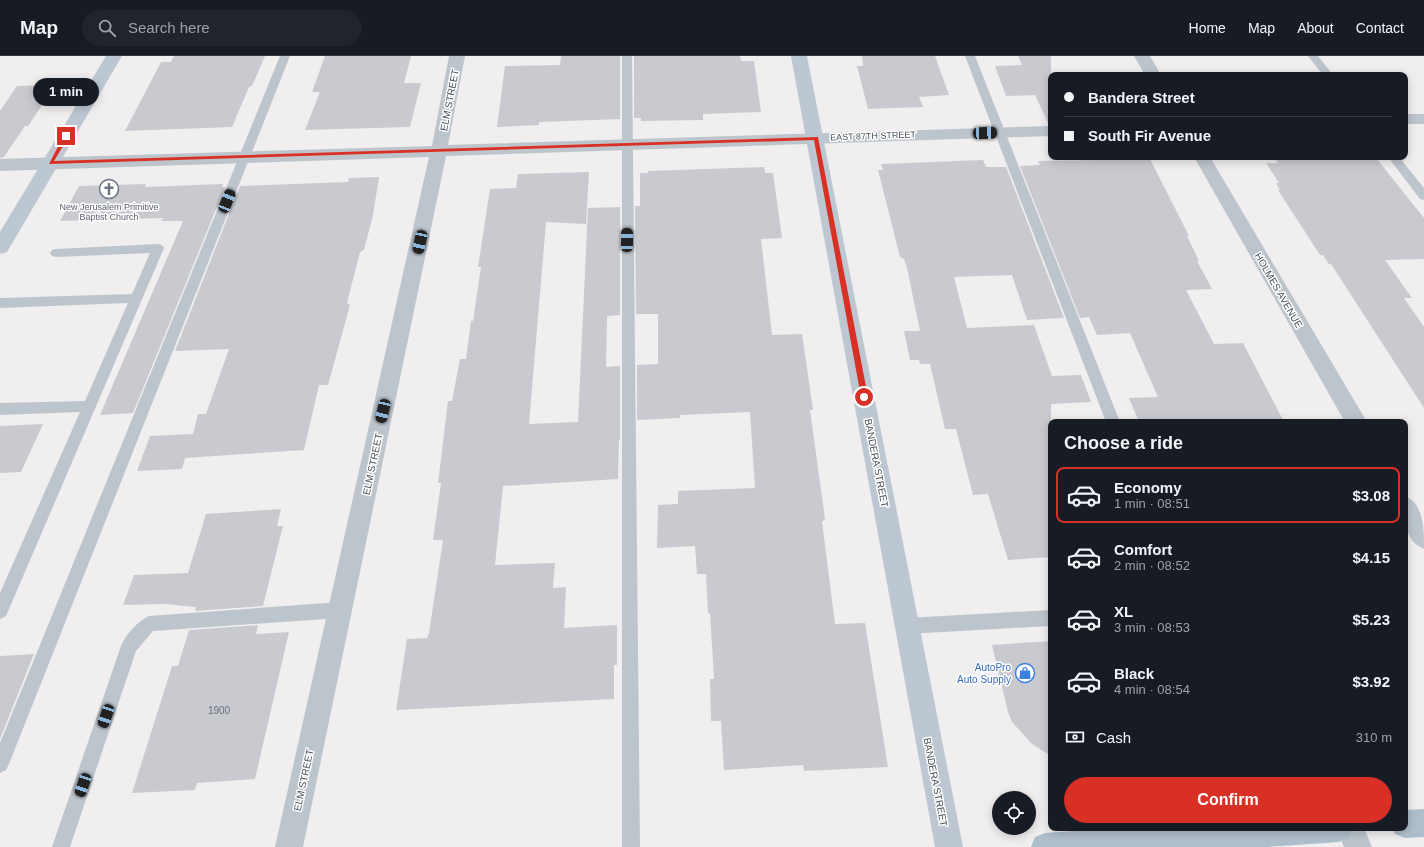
<!DOCTYPE html>
<meta charset="utf-8">
<style>
:root{--surface:#171b24;--page:#20242c;--text:#f1f3f6;--muted:#9ea1a6;--line:#363941;--accent:#d93025}
body{margin:0;font-family:Helvetica,sans-serif;background:var(--page);color:var(--text);height:100vh;display:flex;flex-direction:column;font-size:15px;white-space:nowrap}
*{box-sizing:border-box;margin:0}
p{font-size:13px;color:var(--muted)}
.icon{flex:none;width:22px;height:22px;fill:none;stroke:currentColor;stroke-width:2;stroke-linecap:round;stroke-linejoin:round}
.map{position:relative;flex:1;overflow:hidden}
.drawer{position:absolute;left:1048px;top:363px;width:360px;height:412px;display:flex;flex-direction:column;background:var(--surface);border-radius:8px;box-shadow:0 2px 10px #0003}
.drawer>*{flex:none}
.top-card{position:absolute;left:1048px;top:16px;width:360px;height:88px;border-radius:8px;box-shadow:0 2px 10px #0003;display:grid;align-content:center;height:88px;padding:0 16px;background:var(--surface)}
.controls{position:absolute;left:992px;top:735px;display:grid;gap:8px}
.controls a{display:grid;place-items:center;width:44px;height:44px;border-radius:50%;background:var(--surface);box-shadow:0 2px 10px #0003;font-size:20px}
.end{position:absolute;width:18px;height:18px;margin:-9px;border:5px solid #d93025;background:#fff;box-shadow:0 0 0 2px #fff}
.from{border-radius:50%}
.bubble{position:absolute;height:28px;border-radius:14px;background:var(--surface);box-shadow:0 2px 10px #0003;font-size:13px;font-weight:700;line-height:28px;text-align:center}
.car{position:absolute;width:12px;height:24px;margin:-12px -6px;border-radius:5px;box-shadow:0 0 3px 1px #0007;background:linear-gradient(#222 24%,#8ab4d8 0 40%,#222 0 76%,#8ab4d8 0 86%,#222 0)}
.top-card b{display:flex;align-items:center;gap:14px;height:38px;font-size:15px}
.top-card b+b{border-top:1px solid var(--line)}
.top-card i{width:10px;height:10px;background:var(--text)}
ul{padding:0;list-style:none}
li{display:flex;align-items:center;gap:12px;height:56px;margin:0 8px 6px;padding:0 8px;border:2px solid transparent;border-radius:8px}
li div{flex:1}
li b{display:block;font-size:15px}
li em{font-style:normal;font-weight:700}
li.active{border-color:var(--accent)}
li>.icon{width:36px;height:36px;stroke-width:1.5}
h2{padding:0 16px;font-size:18px;line-height:48px}
.pay{display:flex;align-items:center;gap:10px;height:44px;padding:0 16px;font-size:15px}
.pay p{margin-inline-start:auto}
.primary-button{display:flex;gap:8px;margin-top:auto;padding:8px 16px}
.primary-button a{flex:1;height:46px;border-radius:24px;background:var(--accent);color:#fff;font-size:16px;font-weight:700;line-height:46px;text-align:center}
header{display:flex;align-items:center;gap:24px;box-sizing:border-box;height:56px;padding:0 20px;background:var(--surface);border-bottom:1px solid var(--line)}
header strong{font-size:19px}
nav{display:flex;gap:22px;margin-inline-start:auto;font-size:14px}
.search{width:280px;height:36px;background:var(--page);display:flex;align-items:center;gap:10px;box-sizing:border-box;padding:0 14px;border-radius:22px;color:var(--muted);font-size:15px}
.map>svg:first-child{display:block}
.building{fill:#c8cad0}
.lines{fill:none;stroke-linecap:round;stroke-linejoin:round}
.lane{fill:#bdc5cc;fill-rule:evenodd}
.street{fill:#bdc5cc;fill-rule:evenodd}
.secondary{fill:#bcc7d1;fill-rule:evenodd}
.primary{fill:#afbecb;fill-rule:evenodd}
.route{fill:#d93025}
.labels{text-anchor:middle;stroke-width:3;stroke-linejoin:round;paint-order:stroke}
.far-street-label{font-size:9px;fill:#47515a;stroke:#fff}
.far-worship-label{font-size:9px;fill:#5b616d;stroke:#fff}
.street-label{font-size:10px;fill:#47515a;stroke:#fff}
.shop-label{font-size:10px;fill:#366cbe;stroke:#fff;text-anchor:end}
.near-number-label{font-size:10px;fill:#676f78}
</style>
<header>
<strong>Map</strong>
<div class="search"><svg class="icon" aria-label="search" viewBox="0 0 24 24"><circle cx="10" cy="10" r="6"/><path d="M15 15l6 6"/></svg>Search here</div>
<nav><a>Home</a><a>Map</a><a>About</a><a>Contact</a></nav>
</header>
<div class="map">
<svg width="1424" height="791" viewBox="0 0 1424 791">
<rect width="100%" height="100%" fill="#f0eeee"/>
<g class="building">
<polygon points="174,0 265,0 252,30 249,31 232,71 125,75 161,6 171,6"/>
<polygon points="325,0 411,0 404,27 421,27 410,71 305,74 320,36 312,36"/>
<polygon points="561,0 620,0 620,63 539,66 539,69 497,71 505,10 560,9"/>
<polygon points="634,0 740,0 741,5 754,5 761,56 703,58 703,64 641,65 641,62 634,62"/>
<polygon points="862,0 935,0 949,39 919,41 923,51 868,53 857,10 863,10"/>
<polygon points="1018,0 1051,0 1051,69 1049,69 1035,39 1006,40 995,10 1022,9"/>
<polygon points="50,29 47,33 53,33 28,70 25,70 4,101 0,102 0,55 17,30"/>
<polygon points="1274,101 1377,103 1424,162 1424,203 1385,204 1412,242 1404,242 1424,271 1424,352 1331,208 1329,208 1323,199 1320,199 1278,134 1280,134 1276,127 1279,127 1266,107 1278,107"/>
<polygon points="1150,103 1189,180 1187,180 1199,205 1197,205 1212,233 1186,234 1214,288 1243,287 1284,366 1204,366 1203,364 1139,366 1129,342 1158,341 1130,277 1097,279 1089,261 1080,262 1020,110 1040,109 1038,105"/>
<polygon points="983,104 986,111 1006,111 1064,262 1027,264 1012,219 954,221 967,272 1034,269 1052,320 1081,319 1091,346 1051,348 1051,501 1008,504 988,438 973,439 956,373 945,373 930,308 920,308 919,304 910,304 904,275 920,275 907,212 904,203 900,201 878,114 883,114 881,108"/>
<polygon points="764,111 765,117 773,117 782,182 761,183 772,279 802,278 813,354 810,354 825,463 822,466 835,568 865,567 888,711 804,715 803,709 724,714 721,665 711,665 710,623 714,623 710,557 708,557 706,518 697,518 695,490 657,492 658,449 678,448 678,435 755,432 750,356 680,359 680,362 637,364 637,309 658,308 658,258 636,258 635,150 640,150 640,117 648,117 648,115"/>
<polygon points="589,116 586,168 546,166 529,368 578,366 588,152 620,151 620,259 607,260 606,311 620,310 620,384 619,384 618,423 503,430 495,509 555,507 553,532 566,531 564,572 617,569 617,609 614,609 614,643 396,654 407,583 427,582 429,577 443,484 433,484 441,427 438,427 448,345 452,345 460,303 466,303 471,265 473,265 481,211 478,211 490,133 516,132 518,118"/>
<polygon points="379,121 373,159 364,194 360,196 347,247 350,249 328,329 319,329 304,394 185,402 182,413 137,415 150,380 193,378 198,358 206,358 229,293 175,295 240,130 348,126 349,122"/>
<polygon points="146,128 145,131 223,128 222,131 225,131 133,357 100,359 183,165 161,165 163,162 60,165 79,130"/>
<polygon points="43,368 21,416 0,417 0,370"/>
<polygon points="281,453 277,470 283,470 263,550 195,555 196,551 164,548 123,549 134,519 188,517 206,458"/>
<polygon points="258,569 256,578 289,576 255,723 197,727 195,734 132,737 172,610 178,610 189,574"/>
<polygon points="1051,585 1051,700 1032,688 1012,666 1008,656 992,589"/>
<polygon points="34,598 0,683 0,600"/>
</g>
<g class="lines">
<g class="lane">
<polygon points="280,0 290,0 9,708 6,714 0,717 0,687"/>
<polygon points="622,0 632,0 640,791 622,791"/>
<polygon points="965,0 975,0 1120,366 1106,366"/>
<polygon points="1308,0 1318,0 1333,19 1323,19"/>
<polygon points="1388,101 1399,101 1424,132 1424,144 1420,143"/>
<polygon points="158,188 162,189 164,192 6,560 0,563 0,537 80,356 0,359 0,347 85,345 128,247 0,252 0,242 132,238 150,197 56,201 52,200 50,197 52,194 56,193"/>
<path d="M340,546L346,549L348,554L346,559L340,562L153,575L136,595L70,791H52L121,590C125,579 138,565 149,560Z"/>
<polygon points="1051,554 1051,570 907,578 901,575 899,570 901,565 907,562"/>
</g>
<g class="street">
<polygon points="449,0 465,0 448,89 1051,70 1051,80 446,100 303,791 275,791 429,101 0,115 0,103 432,90"/>
<polygon points="1134,0 1150,0 1161,19 1145,19"/>
<rect x="1405" y="58" width="19" height="10"/>
<polygon points="1194,101 1210,101 1367,366 1345,366"/>
<path d="M1405,440C1424,448 1424,473 1424,493C1402,484 1405,459 1405,440Z"/>
<polygon points="1336,772 1364,772 1372,791 1344,791"/>
</g>
<g class="secondary">
<polygon points="106,0 122,0 7,196 0,198 0,176"/>
<polygon points="791,0 807,0 963,791 935,791"/>
</g>
<g class="primary">
<polygon points="1424,753 1424,781 1405,782 1395,778 1392,772 1405,772 1405,754"/>
<polygon points="1116,772 1353,772 1349,782 1339,786 1267,791 1031,791 1035,781 1045,777"/>
</g>
</g>
<polygon class="route" points="64,79 69,80 54,105 818,81 868,341 864,344 861,341 814,84 49,108"/>
<defs>
<g id="church-ring" transform="scale(1)"><circle r="9.5" fill="#fff" stroke="#6b7280" stroke-width="1.5"/><path d="M-1.2-6h2.4v3.5h3.3v2.4h-3.3V6h-2.4V-.1h-3.3v-2.4h3.3Z" fill="#6b7280"/></g>
<g id="shop-ring" transform="scale(1)"><circle r="9.5" fill="#fff" stroke="#3f7fe0" stroke-width="1.5"/><path d="M-5-2.5h2.3a2.7 3.5 0 0 1 5.4 0H5L5.5 6h-11ZM-1.5-2.5h3a1.5 2.3 0 0 0-3 0Z" fill="#3f7fe0"/></g>
</defs>
<g fill-rule="evenodd">
<use href="#church-ring" x="109" y="133"/>
<use href="#shop-ring" x="1025" y="617"/>
</g>
<g class="labels">
<g class="far-street-label">
<text transform="translate(873 80) rotate(-2)" y="3">EAST 87TH STREET</text>
</g>
<g class="far-worship-label">
<text x="109" y="154">New Jerusalem Primitive<tspan x="109" dy="10">Baptist Church</tspan></text>
</g>
<g class="street-label">
<text transform="translate(449 44) rotate(-79)" y="4">ELM STREET</text>
<text transform="translate(1279 234) rotate(60)" y="4">HOLMES AVENUE</text>
<text transform="translate(877 407) rotate(79)" y="4">BANDERA STREET</text>
<text transform="translate(372 408) rotate(-78)" y="4">ELM STREET</text>
<text transform="translate(303 724) rotate(-78)" y="4">ELM STREET</text>
<text transform="translate(936 726) rotate(79)" y="4">BANDERA STREET</text>
</g>
<g class="shop-label">
<text x="1011" y="615">AutoPro<tspan x="1011" dy="12">Auto Supply</tspan></text>
</g>
<g class="near-number-label">
<text x="219" y="658">1900</text>
</g>
</g>
</svg>
<div class="controls">
<a><svg class="icon" aria-label="locate" viewBox="0 0 24 24"><circle cx="12" cy="12" r="6"/><path d="M12 2v4M12 18v4M2 12h4M18 12h4"/></svg></a>
</div>
<i class="end from" style="left:864px;top:341px"></i>
<i class="end" style="left:66px;top:80px"></i>
<div class="bubble" style="left:33px;top:22px;width:66px">1 min</div>
<i class="car" style="left:985px;top:77px;rotate:88deg"></i>
<i class="car" style="left:227px;top:145px;rotate:22deg"></i>
<i class="car" style="left:627px;top:184px;rotate:0deg"></i>
<i class="car" style="left:420px;top:186px;rotate:192deg"></i>
<i class="car" style="left:383px;top:355px;rotate:193deg"></i>
<i class="car" style="left:106px;top:660px;rotate:199deg"></i>
<i class="car" style="left:83px;top:729px;rotate:199deg"></i>
<div class="top-card">
<b><i class="from"></i>Bandera Street</b>
<b><i></i>South Fir Avenue</b>
</div>
<section class="drawer">
<h2>Choose a ride</h2>
<ul>
<li class="active"><svg class="icon" aria-label="car" viewBox="0 0 24 24"><path d="M5 17H2v-5l4-1 3-4h7l3 4 3 1v5h-3M9 17h6M6 11h13"/><circle cx="7" cy="17" r="2"/><circle cx="17" cy="17" r="2"/></svg><div><b>Economy</b><p>1 min · 08:51</p></div><em>$3.08</em></li>
<li><svg class="icon" aria-label="car" viewBox="0 0 24 24"><path d="M5 17H2v-5l4-1 3-4h7l3 4 3 1v5h-3M9 17h6M6 11h13"/><circle cx="7" cy="17" r="2"/><circle cx="17" cy="17" r="2"/></svg><div><b>Comfort</b><p>2 min · 08:52</p></div><em>$4.15</em></li>
<li><svg class="icon" aria-label="car" viewBox="0 0 24 24"><path d="M5 17H2v-5l4-1 3-4h7l3 4 3 1v5h-3M9 17h6M6 11h13"/><circle cx="7" cy="17" r="2"/><circle cx="17" cy="17" r="2"/></svg><div><b>XL</b><p>3 min · 08:53</p></div><em>$5.23</em></li>
<li><svg class="icon" aria-label="car" viewBox="0 0 24 24"><path d="M5 17H2v-5l4-1 3-4h7l3 4 3 1v5h-3M9 17h6M6 11h13"/><circle cx="7" cy="17" r="2"/><circle cx="17" cy="17" r="2"/></svg><div><b>Black</b><p>4 min · 08:54</p></div><em>$3.92</em></li>
</ul>
<div class="pay"><svg class="icon" aria-label="cash" viewBox="0 0 24 24"><path d="M3 7h18v10H3z"/><circle cx="12" cy="12" r="2"/></svg>Cash<p>310 m</p></div>
<div class="primary-button"><a>Confirm</a></div>
</section>
</div>
